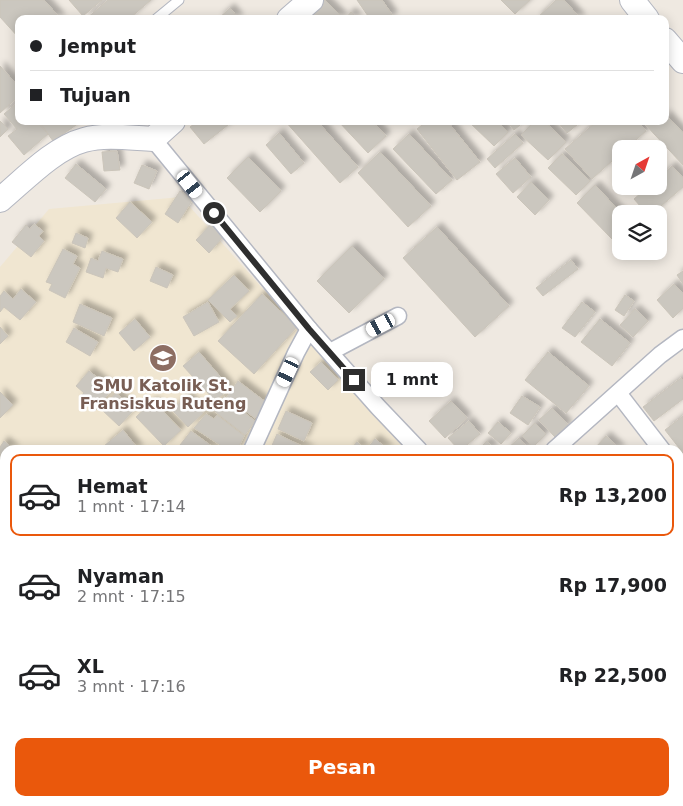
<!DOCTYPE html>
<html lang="id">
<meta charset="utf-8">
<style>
:root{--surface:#fff;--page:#f2f2f2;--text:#202124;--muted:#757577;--line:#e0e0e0;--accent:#ea580c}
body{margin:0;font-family:"DejaVu Sans",sans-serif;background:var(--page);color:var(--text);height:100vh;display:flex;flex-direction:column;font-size:19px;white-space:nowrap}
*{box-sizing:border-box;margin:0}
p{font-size:16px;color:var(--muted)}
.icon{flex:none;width:28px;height:28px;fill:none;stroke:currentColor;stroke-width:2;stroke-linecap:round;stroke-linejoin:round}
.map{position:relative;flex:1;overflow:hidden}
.drawer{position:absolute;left:0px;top:445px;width:684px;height:361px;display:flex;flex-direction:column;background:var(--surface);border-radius:15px 15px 0 0;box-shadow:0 2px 12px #0003}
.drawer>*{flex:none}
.guide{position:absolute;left:15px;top:15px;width:654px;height:110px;border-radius:10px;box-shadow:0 2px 12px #0003;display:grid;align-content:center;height:110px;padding:0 15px;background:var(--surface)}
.needle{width:32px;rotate:40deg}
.tools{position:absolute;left:612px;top:140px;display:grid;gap:10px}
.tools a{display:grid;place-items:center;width:55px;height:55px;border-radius:10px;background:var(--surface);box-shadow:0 2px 12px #0003;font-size:25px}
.end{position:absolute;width:22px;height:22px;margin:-11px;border:6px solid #2e2e2e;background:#fff;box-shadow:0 0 0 2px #fff}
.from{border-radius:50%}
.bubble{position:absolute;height:35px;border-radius:10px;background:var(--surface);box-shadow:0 2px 12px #0003;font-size:16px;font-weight:800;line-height:35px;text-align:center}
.car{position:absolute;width:15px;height:30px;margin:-15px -8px;border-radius:6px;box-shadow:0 0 4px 1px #0007;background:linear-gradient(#fff 24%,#345 0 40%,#fff 0 76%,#345 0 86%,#fff 0)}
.guide b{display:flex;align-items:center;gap:18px;height:48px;font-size:19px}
.guide b+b{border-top:1px solid var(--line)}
.guide i{width:12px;height:12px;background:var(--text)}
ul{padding:9px 0 0;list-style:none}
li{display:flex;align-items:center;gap:15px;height:82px;margin:0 10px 8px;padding:0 5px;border:2px solid transparent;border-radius:10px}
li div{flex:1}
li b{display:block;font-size:19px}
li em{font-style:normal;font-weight:800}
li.on{border-color:var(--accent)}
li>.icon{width:45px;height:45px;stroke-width:1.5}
.button{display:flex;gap:10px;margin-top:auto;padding:10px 15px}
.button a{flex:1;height:58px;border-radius:10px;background:var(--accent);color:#fff;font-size:20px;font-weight:800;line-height:58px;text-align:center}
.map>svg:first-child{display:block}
.education{fill:#f0e6d1}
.building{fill:#cbc7bf;stroke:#cbc5ba;filter:url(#shadow)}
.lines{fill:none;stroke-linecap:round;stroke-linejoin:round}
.lane-casing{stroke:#b4b7c1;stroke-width:11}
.street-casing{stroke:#b4b7c1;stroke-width:19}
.secondary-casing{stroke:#b4b7c1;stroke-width:26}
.lane{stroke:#fff;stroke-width:9}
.street{stroke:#fff;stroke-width:16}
.secondary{stroke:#fff;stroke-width:24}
.route{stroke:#2e2e2e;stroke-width:6}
.labels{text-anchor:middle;stroke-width:5;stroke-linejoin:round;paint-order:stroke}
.education-label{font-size:16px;font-weight:bold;fill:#785e54;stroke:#fff}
</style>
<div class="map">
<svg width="683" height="806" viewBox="0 0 683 806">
<defs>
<filter id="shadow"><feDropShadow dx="4.5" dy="-4.5" stdDeviation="2.5" flood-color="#0004"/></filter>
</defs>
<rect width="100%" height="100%" fill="#efe9e1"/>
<polygon class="education" points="181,197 407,450 5,450 5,605 0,599 0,267 49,209"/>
<g class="building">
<polygon points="0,0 44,0 61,19 19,19 19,38 0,17"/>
<polygon points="69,0 102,0 83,16"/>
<polygon points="108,0 151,0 129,19 86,19"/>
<polygon points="321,0 325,0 344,19 302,19"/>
<polygon points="357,0 382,0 393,16 389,19 370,19"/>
<polygon points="501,0 530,0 515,14"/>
<polygon points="556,0 564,0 581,19 536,19"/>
<polygon points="230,8 239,19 218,19"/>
<polygon points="351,12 358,19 345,19"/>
<polygon points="0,66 19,87 19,96 0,113"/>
<polygon points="19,101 19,121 36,121 48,134 24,155 8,136 17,129 4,114"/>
<polygon points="665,114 683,133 683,165 642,121 665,121"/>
<polygon points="0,121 8,129 0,137"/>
<polygon points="39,121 82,121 53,141"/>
<polygon points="198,121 233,121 204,144 190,127"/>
<polygon points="285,121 317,121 358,167 340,183"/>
<polygon points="338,121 372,121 386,136 368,153"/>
<polygon points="427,121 447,121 480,162 457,180 417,129"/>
<polygon points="468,121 497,121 508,132 494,146"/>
<polygon points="507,121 525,121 514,130"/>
<polygon points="535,121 544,121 566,142 548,160 521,135"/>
<polygon points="557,121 582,121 567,133"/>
<polygon points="597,121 637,121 646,131 626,149 621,149 621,153 592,179 565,149"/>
<polygon points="279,133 304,163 291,174 266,145"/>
<polygon points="409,134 452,180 436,194 393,149"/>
<polygon points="515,134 523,143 495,168 487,159"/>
<polygon points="117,151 120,170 104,171 102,152"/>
<polygon points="380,152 431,206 408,227 358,173"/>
<polygon points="562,154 590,181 576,195 548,168"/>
<polygon points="248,157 281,191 260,212 227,178"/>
<polygon points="515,158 531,177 513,193 496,174"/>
<polygon points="76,164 106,189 95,202 65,178"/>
<polygon points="142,165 157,171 149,189 134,183"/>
<polygon points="672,166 683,178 683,187 652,214 647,214 634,199 649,186 659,186 659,178"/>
<polygon points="531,182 549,200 535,215 517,197"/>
<polygon points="595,185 622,214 621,231 612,239 577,203"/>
<polygon points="180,191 193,199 178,223 165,214"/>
<polygon points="130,202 152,222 137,238 116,218"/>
<polygon points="34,224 43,231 39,236 44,241 31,257 12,242 26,225 30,229"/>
<polygon points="211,224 224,236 209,253 196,240"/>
<polygon points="437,227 509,306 475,337 403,258"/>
<polygon points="76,233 88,238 85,248 72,243"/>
<polygon points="352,246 384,279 349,313 317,281"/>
<polygon points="63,249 77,256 73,264 80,268 65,298 49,290 52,284 46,282"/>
<polygon points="102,251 123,259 118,272 106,268 103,278 86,272 91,258 98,261"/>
<polygon points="571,260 578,269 543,296 536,288"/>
<polygon points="156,267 173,275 167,288 150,281"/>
<polygon points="683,271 683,284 677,275"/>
<polygon points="234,275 249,291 230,309 237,316 230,322 208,300"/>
<polygon points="674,284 683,294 683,308 673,318 657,300"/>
<polygon points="21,289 36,302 20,320 4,307 0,312 0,296 4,291 13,299"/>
<polygon points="262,294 297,327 254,374 218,341"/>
<polygon points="625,295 634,301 624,316 615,310"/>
<polygon points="208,302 219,322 194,336 183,317"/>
<polygon points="582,302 595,312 575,337 562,328"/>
<polygon points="80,304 112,318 104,336 73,322"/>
<polygon points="635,309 648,321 633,337 620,325"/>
<polygon points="135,319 150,337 134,351 119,333"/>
<polygon points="600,319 630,343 612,366 581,342"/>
<polygon points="0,327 8,336 0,344"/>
<polygon points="74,328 98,342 90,356 66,342"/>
<polygon points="199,352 230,388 215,401 183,366"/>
<polygon points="548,352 589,386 566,413 525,380"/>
<polygon points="321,362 338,380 328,390 310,372"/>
<polygon points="89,371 112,389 95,411 79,398 84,393 76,386"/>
<polygon points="681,378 683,380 683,399 654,421 643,407"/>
<polygon points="238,381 267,403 255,418 227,397"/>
<polygon points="0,392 13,405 0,418"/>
<polygon points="116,393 134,410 119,426 101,409"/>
<polygon points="187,396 203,413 188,427 172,410"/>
<polygon points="522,396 540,407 528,425 510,413"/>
<polygon points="224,397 255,421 245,435 213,410"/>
<polygon points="153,401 181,430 164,446 136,417"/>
<polygon points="451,401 467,418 445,438 429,421"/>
<polygon points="552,408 568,425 555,437 539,420"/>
<polygon points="286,411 312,423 304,441 278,429"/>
<polygon points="206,414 214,419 217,415 244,436 237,450 228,450 194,428"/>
<polygon points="683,416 683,453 665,430"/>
<polygon points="469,421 480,434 461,450 459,450 448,438"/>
<polygon points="498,422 511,433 501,444 488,433"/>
<polygon points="535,423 546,434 533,447 522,436"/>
<polygon points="123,430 139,450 107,450 104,446"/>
<polygon points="191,431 217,450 186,450 180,445"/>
<polygon points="277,434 310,450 270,450"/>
<polygon points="606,436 621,450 598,450 595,448"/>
<polygon points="519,438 530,450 506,450"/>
<polygon points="375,439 389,450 350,450 357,442 366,450"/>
<polygon points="4,441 15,450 5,450 5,472 0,468 0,447"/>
<polygon points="487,441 494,450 478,450"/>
<polygon points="679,485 683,488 683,501 679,506"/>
<polygon points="5,491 5,507 0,499 0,494"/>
<polygon points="5,533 5,555 0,558 0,536"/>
<polygon points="0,587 5,591 5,611 0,607"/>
<polygon points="679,597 683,600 683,611 679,616"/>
<polygon points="0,620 5,622 5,633 3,632 0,637"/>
<polygon points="0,646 5,648 5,663 0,661"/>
<polygon points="0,793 5,801 9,806 0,806"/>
<polygon points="61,801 77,801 71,806 64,806"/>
<polygon points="114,801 132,801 128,806 113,806 111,804"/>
<rect x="165" y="801" width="26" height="5"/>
<polygon points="208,801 222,801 219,806 215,806"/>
<polygon points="368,801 419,801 419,802 416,806 374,806"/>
<polygon points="425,801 461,801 457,806 421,806"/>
<polygon points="477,801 491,801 487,806 483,806"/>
</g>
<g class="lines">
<g class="lane-casing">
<polyline id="lane" points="156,19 179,0"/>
</g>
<g class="street-casing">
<g id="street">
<polyline points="153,139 309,329 378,407 419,450"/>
<polyline points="330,352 398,316"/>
<polyline points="618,393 662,450"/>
<polyline points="252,450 296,353 309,329"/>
<polyline points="554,450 660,355 683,338"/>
<polyline points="679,472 683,477"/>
<polyline points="679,584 683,580"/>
<polyline points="679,655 683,658"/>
<polyline points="0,740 5,746"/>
<polyline points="0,771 5,766"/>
<polyline points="44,801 47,806"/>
<polyline points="303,806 307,801"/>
<polyline points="546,806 550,801"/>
</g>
</g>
<g class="secondary-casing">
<g id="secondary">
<polyline points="632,0 647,19"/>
<polyline points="289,19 311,0"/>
<polyline points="665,40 683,61"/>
<path d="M0,200C24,180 54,148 84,140C105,134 131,138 153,139L173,121"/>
</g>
</g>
<use href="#lane" class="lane"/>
<use href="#street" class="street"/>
<use href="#secondary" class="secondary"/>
</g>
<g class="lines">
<polyline class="route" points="214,213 309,329 354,380"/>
</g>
<defs>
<g id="school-disc" transform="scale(1.4375)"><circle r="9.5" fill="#8d6e63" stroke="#fff"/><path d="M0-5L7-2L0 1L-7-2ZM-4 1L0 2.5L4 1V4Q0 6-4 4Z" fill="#fff"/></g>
</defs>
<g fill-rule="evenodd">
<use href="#school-disc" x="163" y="358"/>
</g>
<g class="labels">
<g class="education-label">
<text x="163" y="391">SMU Katolik St.<tspan x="163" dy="18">Fransiskus Ruteng</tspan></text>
</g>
</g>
</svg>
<div class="tools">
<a><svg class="needle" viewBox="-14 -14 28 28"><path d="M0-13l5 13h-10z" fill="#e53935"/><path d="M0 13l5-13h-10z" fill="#757577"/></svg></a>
<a><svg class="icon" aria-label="layers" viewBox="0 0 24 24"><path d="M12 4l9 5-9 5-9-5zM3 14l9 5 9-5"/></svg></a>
</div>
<i class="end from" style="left:214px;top:213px"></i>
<i class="end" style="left:354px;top:380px"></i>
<div class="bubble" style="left:371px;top:362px;width:82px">1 mnt</div>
<i class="car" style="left:190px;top:184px;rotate:141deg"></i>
<i class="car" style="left:381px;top:325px;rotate:242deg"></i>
<i class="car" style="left:288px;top:372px;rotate:205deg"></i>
<div class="guide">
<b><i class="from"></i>Jemput</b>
<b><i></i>Tujuan</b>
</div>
<section class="drawer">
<ul>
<li class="on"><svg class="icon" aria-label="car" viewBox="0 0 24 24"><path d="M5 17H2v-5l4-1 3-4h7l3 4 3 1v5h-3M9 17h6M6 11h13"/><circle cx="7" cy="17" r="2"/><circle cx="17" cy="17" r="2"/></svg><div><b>Hemat</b><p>1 mnt · 17:14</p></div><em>Rp 13,200</em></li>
<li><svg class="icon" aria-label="car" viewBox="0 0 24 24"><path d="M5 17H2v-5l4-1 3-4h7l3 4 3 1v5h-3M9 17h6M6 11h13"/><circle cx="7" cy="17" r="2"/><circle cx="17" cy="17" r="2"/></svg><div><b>Nyaman</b><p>2 mnt · 17:15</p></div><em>Rp 17,900</em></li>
<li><svg class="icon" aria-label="car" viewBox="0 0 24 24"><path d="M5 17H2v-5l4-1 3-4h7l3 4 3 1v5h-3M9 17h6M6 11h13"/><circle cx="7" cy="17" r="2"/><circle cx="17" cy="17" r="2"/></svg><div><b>XL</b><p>3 mnt · 17:16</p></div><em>Rp 22,500</em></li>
</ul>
<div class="button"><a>Pesan</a></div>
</section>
</div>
